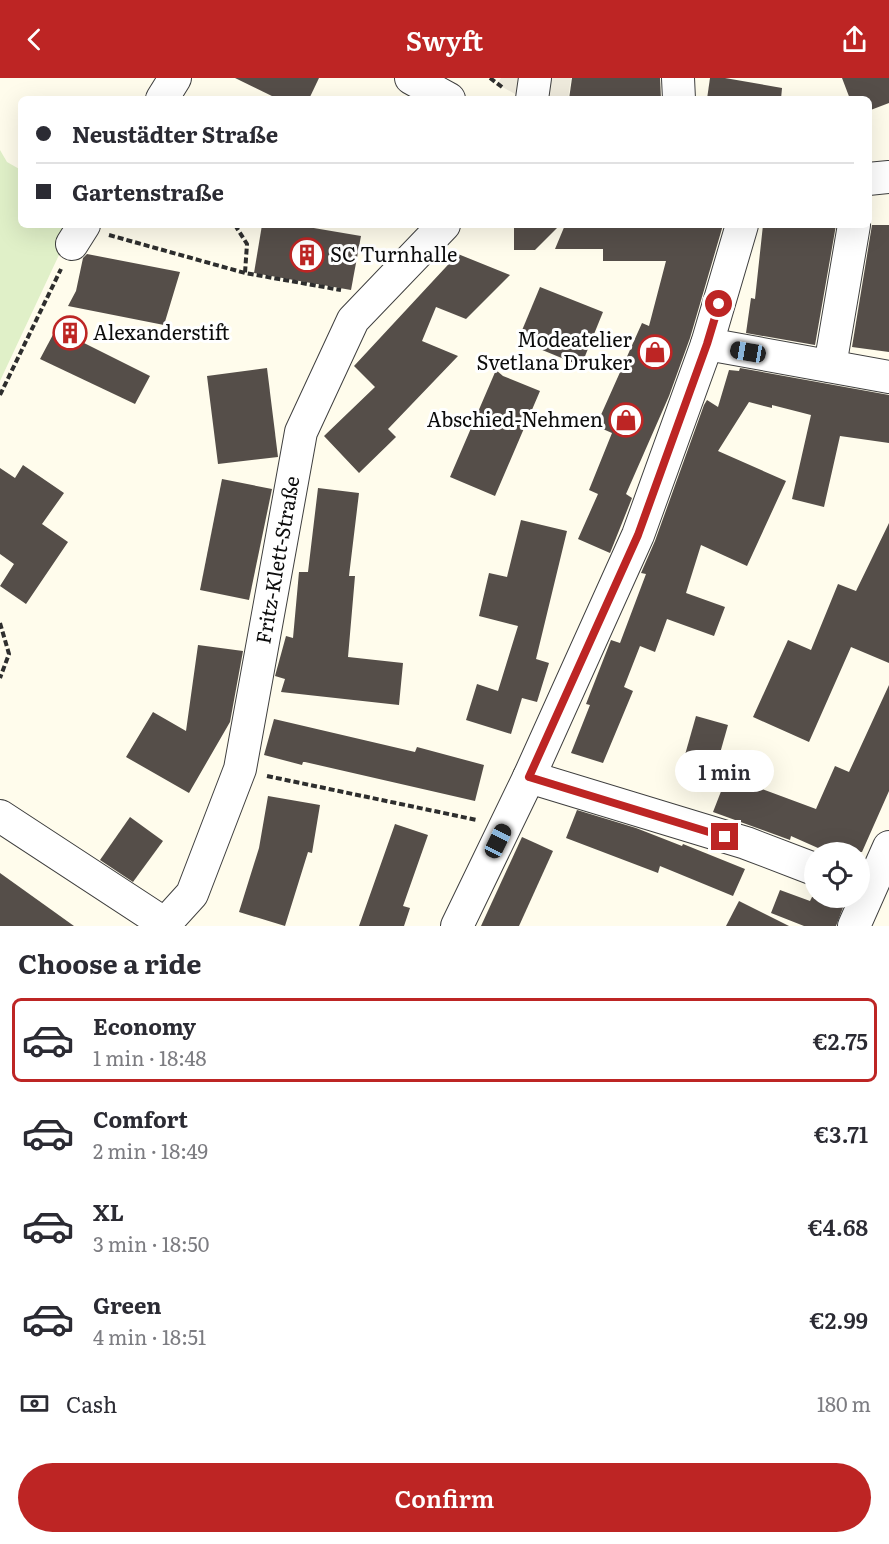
<!DOCTYPE html>
<meta charset="utf-8">
<style>
:root{--surface:#fff;--page:#f7f7f7;--text:#2b2b33;--muted:#7c7c81;--line:#e1e1e2;--accent:#bd2524}
body{margin:0;font-family:Literata,serif;background:var(--page);color:var(--text);height:100vh;display:flex;flex-direction:column;font-size:22px;white-space:nowrap}
*{box-sizing:border-box;margin:0}
p{font-size:20px;color:var(--muted)}
.icon{flex:none;width:33px;height:33px;fill:none;stroke:currentColor;stroke-width:2;stroke-linecap:round;stroke-linejoin:round}
.map{position:relative;height:848px;overflow:hidden}
.details{display:flex;flex-direction:column;background:var(--surface);flex:1}
.details>*{flex:none}
.hud{position:absolute;left:18px;top:18px;width:854px;height:132px;border-radius:9px;box-shadow:0 6px 24px #0002;display:grid;align-content:center;height:132px;padding:0 18px;background:var(--surface)}
.fabs{position:absolute;left:804px;top:764px;display:grid;gap:12px}
.fabs a{display:grid;place-items:center;width:66px;height:66px;border-radius:50%;background:var(--surface);box-shadow:0 6px 24px #0002;font-size:30px}
.end{position:absolute;width:27px;height:27px;margin:-14px;border:8px solid #bd2524;background:#fff;box-shadow:0 0 0 3px #fff}
.from{border-radius:50%}
.bubble{position:absolute;height:42px;border-radius:21px;background:var(--surface);box-shadow:0 6px 24px #0002;font-size:20px;font-weight:600;line-height:42px;text-align:center}
.car{position:absolute;width:18px;height:36px;margin:-18px -9px;border-radius:8px;box-shadow:0 0 4px 2px #0007;background:linear-gradient(#222 24%,#8ab4d8 0 40%,#222 0 76%,#8ab4d8 0 86%,#222 0)}
.hud b{display:flex;align-items:center;gap:21px;height:57px;font-size:22px}
.hud b+b{border-top:2px solid var(--line)}
.hud i{width:15px;height:15px;background:var(--text)}
ul{padding:0;list-style:none}
li{display:flex;align-items:center;gap:18px;height:84px;margin:0 12px 9px;padding:0 6px;border:3px solid transparent;border-radius:9px}
li div{flex:1}
li b{display:block;font-size:22px}
li em{font-style:normal;font-weight:600}
li.selected{border-color:var(--accent)}
li>.icon{width:54px;height:54px;stroke-width:1.5}
h2{padding:0 18px;font-size:27px;line-height:72px}
.pay{display:flex;align-items:center;gap:15px;height:66px;padding:0 18px;font-size:22px}
.pay p{margin-inline-start:auto}
.button{display:flex;gap:12px;margin-top:auto;padding:12px 18px}
.button a{flex:1;height:69px;border-radius:36px;background:var(--accent);color:#fff;font-size:24px;font-weight:600;line-height:69px;text-align:center}
header{display:flex;justify-content:space-between;align-items:center;height:78px;padding:0 18px;background:var(--accent);color:#fff;font-size:27px;font-weight:600}
.map>svg:first-child{display:block}
.pitch{fill:#e0f0c8}
.plaza{fill:#eeeadc}
.building{fill:#554e49}
.lines{fill:none;stroke-linecap:round;stroke-linejoin:round}
.minor-casing{stroke:#3f3f3f;stroke-width:34}
.path{stroke:#2e2e2e;stroke-width:4;stroke-dasharray:6 3;stroke-linecap:butt}
.minor{stroke:#fff;stroke-width:32}
.route{stroke:#bd2524;stroke-width:8}
.labels{text-anchor:middle;stroke-width:6;stroke-linejoin:round;paint-order:stroke}
.poi-label{font-size:20px;fill:#0c0c0c;stroke:#fff;text-anchor:start}
.street-label{font-size:20px;fill:#0c0c0c;stroke:#fff}
</style>
<header><svg class="icon" aria-label="back" viewBox="0 0 24 24"><path d="M15 5l-7 7 7 7"/></svg>Swyft<svg class="icon" aria-label="share" viewBox="0 0 24 24"><path d="M12 15V3M7 8l5-5 5 5M5 13v7h14v-7"/></svg></header>
<div class="map">
<svg width="889" height="848" viewBox="0 0 889 848">
<rect width="100%" height="100%" fill="#fffcec"/>
<polygon class="pitch" points="0,72 7,84 21,92 21,147 73,147 0,303"/>
<polygon class="plaza" points="501,0 571,0 568,21 524,21 497,6"/>
<g class="building">
<polygon points="235,0 319,0 309,21 278,21"/>
<polygon points="572,0 660,0 661,21 569,21"/>
<polygon points="710,0 725,0 782,10 781,21 707,21"/>
<polygon points="842,0 889,0 889,25 868,33 868,21 850,21"/>
<polygon points="262,147 296,147 361,158 351,212 254,195"/>
<polygon points="514,147 560,147 535,172 514,172"/>
<polygon points="565,147 723,147 690,260 669,318 626,416 632,420 610,475 578,461 598,416 589,412 612,355 596,348 642,245 649,248 666,183 603,183 603,171 555,171"/>
<polygon points="763,147 836,147 815,267 746,255 751,220 755,221"/>
<polygon points="872,147 889,147 889,274 852,269"/>
<polygon points="87,176 180,194 164,247 68,228 76,213 83,180"/>
<polygon points="458,176 510,197 466,241 436,229 422,263 458,278 388,351 396,359 359,395 324,358 375,309 354,288"/>
<polygon points="540,209 603,234 581,288 518,262"/>
<polygon points="56,251 150,298 135,326 40,281"/>
<polygon points="267,290 278,379 218,386 207,298"/>
<polygon points="740,290 889,317 889,365 840,358 824,429 792,421 811,337 772,327 772,330 749,324 718,373 786,403 747,488 701,467 686,515 725,529 714,558 667,541 655,574 640,568 624,609 633,613 603,685 571,675 590,627 586,626 611,562 620,565 646,496 641,495 655,463 704,327 707,322 718,329 729,292 739,293"/>
<polygon points="496,292 503,298 540,313 495,418 450,399"/>
<polygon points="23,387 64,415 42,446 68,464 26,526 0,508 14,486 0,476 0,390 15,400"/>
<polygon points="222,401 272,411 249,522 200,512"/>
<polygon points="318,410 359,415 349,498 355,498 348,579 403,585 399,627 281,614 285,601 275,598 286,558 293,560 299,494 308,494"/>
<polygon points="521,442 567,453 536,581 549,585 537,624 522,620 511,656 466,642 477,606 498,613 518,548 479,538 489,495 507,499"/>
<polygon points="889,445 889,585 851,569 809,664 753,639 788,562 811,572 838,506 856,513"/>
<polygon points="198,567 243,573 230,644 189,715 126,679 153,634 186,653"/>
<polygon points="889,607 889,713 862,774 827,774 791,758 790,762 713,734 727,698 816,731 835,688 849,694"/>
<polygon points="696,638 728,647 711,707 679,698"/>
<polygon points="274,641 415,674 417,669 484,687 475,723 305,684 303,684 302,687 264,677"/>
<polygon points="268,718 320,727 312,775 308,774 285,848 239,834 259,770"/>
<polygon points="577,732 636,750 682,768 683,766 745,791 733,818 660,788 658,795 566,760"/>
<polygon points="130,739 163,763 133,804 100,782"/>
<polygon points="395,746 428,757 403,828 410,830 404,848 359,848"/>
<polygon points="522,759 553,773 519,848 481,848"/>
<polygon points="0,795 74,848 0,848"/>
<polygon points="780,812 810,823 812,819 847,819 836,848 804,848 771,835"/>
<polygon points="739,823 789,848 726,848"/>
</g>
<g class="lines">
<g class="minor-casing">
<g id="minor">
<polyline points="411,0 449,21"/>
<polyline points="678,0 679,21"/>
<polyline points="162,21 175,0"/>
<polyline points="532,21 535,0"/>
<polyline points="868,101 889,99"/>
<polyline points="72,166 84,147"/>
<polyline points="707,266 889,299"/>
<polyline points="830,288 854,147"/>
<polyline points="529,699 746,765 814,791"/>
<polyline points="0,738 165,846"/>
<polyline points="163,848 192,816 240,691 301,354 353,242 444,147"/>
<polyline points="457,848 529,699 638,457 707,266 742,147"/>
<polyline points="854,848 889,769"/>
</g>
</g>
<g class="path">
<polyline points="490,0 502,9"/>
<polyline points="235,147 247,166 245,195"/>
<polyline points="109,157 245,195 341,212"/>
<polyline points="0,317 61,191"/>
<polyline points="0,545 9,576 0,600"/>
<polyline points="267,698 477,742"/>
</g>
<use href="#minor" class="minor"/>
</g>
<g class="lines">
<polyline class="route" points="719,226 707,266 638,457 529,699 725,759"/>
</g>
<defs>
<g id="building-ring" transform="scale(1.725)"><circle r="9.5" fill="#fff" stroke="#bd2524" stroke-width="1.5"/><path d="M-4-6H4V6H1V3H-1V6H-4ZM-2.5-4.3h1.7v1.8h-1.7ZM.8-4.3h1.7v1.8H.8ZM-2.5-1h1.7V.8h-1.7ZM.8-1h1.7V.8H.8Z" fill="#bd2524"/></g>
<g id="shop-ring" transform="scale(1.725)"><circle r="9.5" fill="#fff" stroke="#bd2524" stroke-width="1.5"/><path d="M-5-2.5h2.3a2.7 3.5 0 0 1 5.4 0H5L5.5 6h-11ZM-1.5-2.5h3a1.5 2.3 0 0 0-3 0Z" fill="#bd2524"/></g>
</defs>
<g fill-rule="evenodd">
<use href="#building-ring" x="307" y="177"/>
<use href="#building-ring" x="70" y="255"/>
<use href="#shop-ring" x="655" y="274"/>
<use href="#shop-ring" x="626" y="342"/>
</g>
<g class="labels">
<g class="poi-label">
<text x="330" y="184">SC Turnhalle</text>
<text x="93" y="262">Alexanderstift</text>
<text x="632" y="269" text-anchor="end">Modeatelier<tspan x="632" dy="23">Svetlana Druker</tspan></text>
<text x="603" y="349" text-anchor="end">Abschied-Nehmen</text>
</g>
<g class="street-label">
<text transform="translate(278 482) rotate(-80)" y="7">Fritz-Klett-Straße</text>
</g>
</g>
</svg>
<div class="fabs">
<a><svg class="icon" aria-label="locate" viewBox="0 0 24 24"><circle cx="12" cy="12" r="6"/><path d="M12 2v4M12 18v4M2 12h4M18 12h4"/></svg></a>
</div>
<i class="end from" style="left:719px;top:226px"></i>
<i class="end" style="left:725px;top:759px"></i>
<div class="bubble" style="left:675px;top:672px;width:99px">1 min</div>
<i class="car" style="left:748px;top:274px;rotate:280deg"></i>
<i class="car" style="left:498px;top:763px;rotate:26deg"></i>
<div class="hud">
<b><i class="from"></i>Neustädter Straße</b>
<b><i></i>Gartenstraße</b>
</div>
</div>
<section class="details">
<h2>Choose a ride</h2>
<ul>
<li class="selected"><svg class="icon" aria-label="car" viewBox="0 0 24 24"><path d="M5 17H2v-5l4-1 3-4h7l3 4 3 1v5h-3M9 17h6M6 11h13"/><circle cx="7" cy="17" r="2"/><circle cx="17" cy="17" r="2"/></svg><div><b>Economy</b><p>1 min · 18:48</p></div><em>€2.75</em></li>
<li><svg class="icon" aria-label="car" viewBox="0 0 24 24"><path d="M5 17H2v-5l4-1 3-4h7l3 4 3 1v5h-3M9 17h6M6 11h13"/><circle cx="7" cy="17" r="2"/><circle cx="17" cy="17" r="2"/></svg><div><b>Comfort</b><p>2 min · 18:49</p></div><em>€3.71</em></li>
<li><svg class="icon" aria-label="car" viewBox="0 0 24 24"><path d="M5 17H2v-5l4-1 3-4h7l3 4 3 1v5h-3M9 17h6M6 11h13"/><circle cx="7" cy="17" r="2"/><circle cx="17" cy="17" r="2"/></svg><div><b>XL</b><p>3 min · 18:50</p></div><em>€4.68</em></li>
<li><svg class="icon" aria-label="car" viewBox="0 0 24 24"><path d="M5 17H2v-5l4-1 3-4h7l3 4 3 1v5h-3M9 17h6M6 11h13"/><circle cx="7" cy="17" r="2"/><circle cx="17" cy="17" r="2"/></svg><div><b>Green</b><p>4 min · 18:51</p></div><em>€2.99</em></li>
</ul>
<div class="pay"><svg class="icon" aria-label="cash" viewBox="0 0 24 24"><path d="M3 7h18v10H3z"/><circle cx="12" cy="12" r="2"/></svg>Cash<p>180 m</p></div>
<div class="button"><a>Confirm</a></div>
</section>
